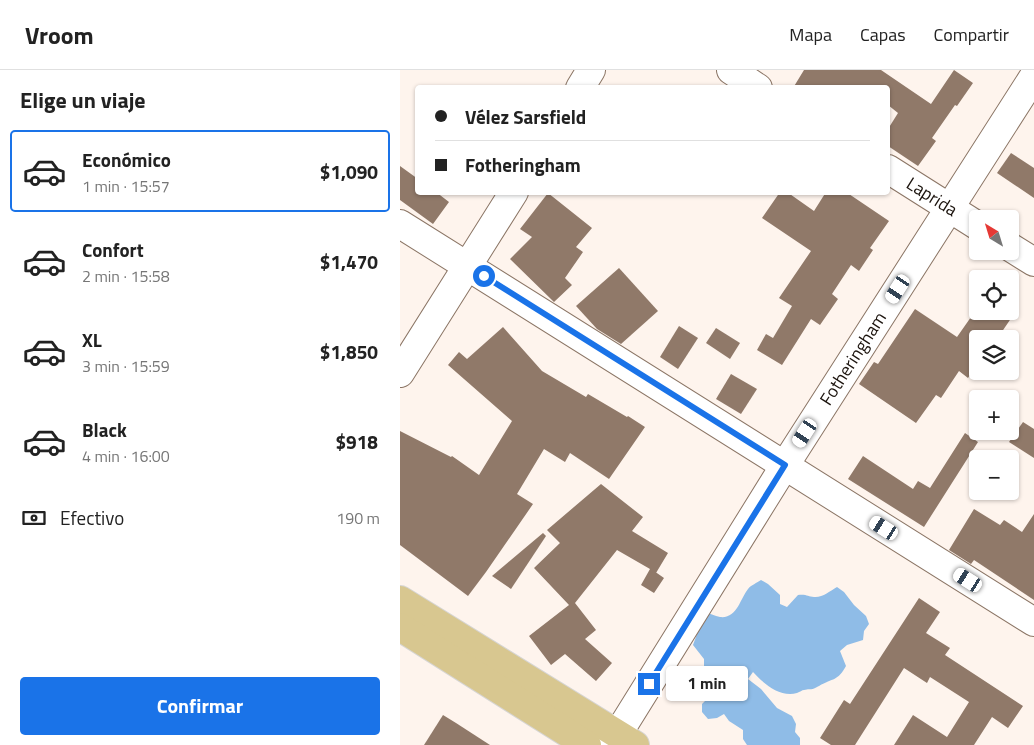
<!DOCTYPE html>
<html lang="es">
<meta charset="utf-8">
<style>
:root{--surface:#fff;--page:#f6f6f6;--text:#222;--muted:#767676;--line:#e0e0e0;--accent:#1a73e8}
body{margin:0;font-family:"Titillium Web",sans-serif;background:var(--page);color:var(--text);height:100vh;display:flex;flex-direction:column;font-size:19px;white-space:nowrap}
*{box-sizing:border-box;margin:0}
p{font-size:16px;color:var(--muted)}
.icon{flex:none;width:28px;height:28px;fill:none;stroke:currentColor;stroke-width:2;stroke-linecap:round;stroke-linejoin:round}
.map{position:relative;flex:1;overflow:hidden}
.panel{display:flex;flex-direction:column;background:var(--surface);width:400px}
.panel>*{flex:none}
.banner{position:absolute;left:15px;top:15px;width:475px;height:110px;border-radius:5px;box-shadow:0 1px 4px #0004;display:grid;align-content:center;height:110px;padding:0 20px;background:var(--surface)}
.needle{width:32px;rotate:322deg}
.fabs{position:absolute;left:569px;top:140px;display:grid;gap:10px}
.fabs a{display:grid;place-items:center;width:50px;height:50px;border-radius:5px;background:var(--surface);box-shadow:0 1px 4px #0004;font-size:25px}
.end{position:absolute;width:22px;height:22px;margin:-11px;border:6px solid #1a73e8;background:#fff;box-shadow:0 0 0 2px #fff}
.from{border-radius:50%}
.bubble{position:absolute;height:35px;border-radius:5px;background:var(--surface);box-shadow:0 1px 4px #0004;font-size:16px;font-weight:700;line-height:35px;text-align:center}
.car{position:absolute;width:15px;height:30px;margin:-15px -8px;border-radius:6px;box-shadow:0 0 4px 1px #0007;background:linear-gradient(#fff 24%,#345 0 40%,#fff 0 76%,#345 0 86%,#fff 0)}
.banner b{display:flex;align-items:center;gap:18px;height:48px;font-size:19px}
.banner b+b{border-top:1px solid var(--line)}
.banner i{width:12px;height:12px;background:var(--text)}
ul{padding:0;list-style:none}
li{display:flex;align-items:center;gap:15px;height:82px;margin:0 10px 8px;padding:0 10px;border:2px solid transparent;border-radius:5px}
li div{flex:1}
li b{display:block;font-size:19px}
li em{font-style:normal;font-weight:700}
li.active{border-color:var(--accent)}
li>.icon{width:45px;height:45px;stroke-width:1.5}
h2{padding:0 20px;font-size:22px;line-height:60px}
.pay{display:flex;align-items:center;gap:12px;height:55px;padding:0 20px;font-size:19px}
.pay p{margin-inline-start:auto}
.button{display:flex;gap:10px;margin-top:auto;padding:10px 20px}
.button a{flex:1;height:58px;border-radius:5px;background:var(--accent);color:#fff;font-size:20px;font-weight:700;line-height:58px;text-align:center}
header{display:flex;align-items:center;gap:30px;box-sizing:border-box;height:70px;padding:0 25px;background:var(--surface);border-bottom:1px solid var(--line)}
header strong{font-size:24px}
nav{display:flex;gap:28px;margin-inline-start:auto;font-size:18px}
main{display:flex;flex:1;min-height:0}
.map>svg:first-child{display:block}
.water{fill:#8fbce7}
.building{fill:#907969}
.lines{fill:none;stroke-linecap:round;stroke-linejoin:round}
.minor-casing{stroke:#8b7565;stroke-width:30}
.major-casing{stroke:#d6d5d3;stroke-width:30}
.minor{stroke:#fff;stroke-width:28}
.major{stroke:#d8c790;stroke-width:28}
.route{stroke:#1a73e8;stroke-width:6}
.labels{text-anchor:middle;stroke-width:4;stroke-linejoin:round;paint-order:stroke}
.street-label{font-size:18px;fill:#1b130d;stroke:#fff}
</style>
<header>
<strong>Vroom</strong>
<nav><a>Mapa</a><a>Capas</a><a>Compartir</a></nav>
</header>
<main>
<section class="panel">
<h2>Elige un viaje</h2>
<ul>
<li class="active"><svg class="icon" aria-label="car" viewBox="0 0 24 24"><path d="M5 17H2v-5l4-1 3-4h7l3 4 3 1v5h-3M9 17h6M6 11h13"/><circle cx="7" cy="17" r="2"/><circle cx="17" cy="17" r="2"/></svg><div><b>Económico</b><p>1 min · 15:57</p></div><em>$1,090</em></li>
<li><svg class="icon" aria-label="car" viewBox="0 0 24 24"><path d="M5 17H2v-5l4-1 3-4h7l3 4 3 1v5h-3M9 17h6M6 11h13"/><circle cx="7" cy="17" r="2"/><circle cx="17" cy="17" r="2"/></svg><div><b>Confort</b><p>2 min · 15:58</p></div><em>$1,470</em></li>
<li><svg class="icon" aria-label="car" viewBox="0 0 24 24"><path d="M5 17H2v-5l4-1 3-4h7l3 4 3 1v5h-3M9 17h6M6 11h13"/><circle cx="7" cy="17" r="2"/><circle cx="17" cy="17" r="2"/></svg><div><b>XL</b><p>3 min · 15:59</p></div><em>$1,850</em></li>
<li><svg class="icon" aria-label="car" viewBox="0 0 24 24"><path d="M5 17H2v-5l4-1 3-4h7l3 4 3 1v5h-3M9 17h6M6 11h13"/><circle cx="7" cy="17" r="2"/><circle cx="17" cy="17" r="2"/></svg><div><b>Black</b><p>4 min · 16:00</p></div><em>$918</em></li>
</ul>
<div class="pay"><svg class="icon" aria-label="cash" viewBox="0 0 24 24"><path d="M3 7h18v10H3z"/><circle cx="12" cy="12" r="2"/></svg>Efectivo<p>190 m</p></div>
<div class="button"><a>Confirmar</a></div>
</section>
<div class="map">
<svg width="634" height="675" viewBox="0 0 634 675">
<rect width="100%" height="100%" fill="#fef4ed"/>
<path class="water" d="M361,510L368,514L380,525V534L387,537L398,525C407,524 408,527 414,527C422,528 430,521 437,517L444,522L454,535L466,546L469,554L464,561L463,570L447,575L440,581L446,596C438,611 433,608 419,616C410,621 413,618 404,620C402,620 400,622 397,623C380,628 363,613 353,602L348,609L361,619L377,638L392,646L396,654L395,662L400,668V675H347L343,669V660L329,651L324,644L317,648L308,649L302,642V634L320,616L316,609L308,604L304,597V589L293,575L297,564L298,547L304,542C309,543 315,546 320,547C337,549 340,529 348,519C351,515 357,513 361,510Z"/>
<g class="building">
<polygon points="404,0 481,0 531,34 554,0 573,13 557,36 555,35 532,68 536,71 518,96 488,76 488,59 498,43 488,35 488,18 393,18"/>
<polygon points="611,83 634,98 634,128 597,103"/>
<polygon points="0,96 18,109 18,122 36,122 49,132 33,154 0,130"/>
<polygon points="380,122 387,122 414,141 426,122 446,122 489,151 470,178 473,180 459,201 451,195 432,224 438,229 420,255 411,249 382,295 357,280 366,264 373,268 392,236 379,228 411,181 362,148"/>
<polygon points="148,123 192,158 176,177 183,182 165,208 172,215 154,232 110,189 132,167 120,159"/>
<polygon points="219,198 258,241 221,274 197,259 176,236"/>
<polygon points="578,237 578,241 616,241 597,269 578,269 578,294 568,308 559,301 541,328 536,325 516,353 459,314 474,292 478,294 515,239 557,267"/>
<polygon points="279,256 298,268 278,299 260,287"/>
<polygon points="103,257 142,301 186,327 188,324 227,347 228,346 245,357 209,409 170,383 165,392 144,379 117,424 133,434 86,502 68,526 0,475 0,361 51,387 52,386 79,405 112,351 48,295 59,282 67,289"/>
<polygon points="316,258 340,273 330,289 306,273"/>
<polygon points="331,304 357,319 341,344 316,329"/>
<polygon points="623,352 634,359 634,388 609,372"/>
<polygon points="565,363 578,372 524,457 448,409 463,386 513,419 518,411 530,418"/>
<polygon points="201,414 243,447 232,461 268,483 256,503 254,501 264,508 254,523 241,515 250,499 217,480 175,533 196,560 185,569 212,593 196,611 165,584 151,595 129,566 169,535 134,498 160,473 147,460"/>
<polygon points="574,439 600,455 604,450 622,462 634,444 634,530 574,490 571,494 549,480"/>
<polygon points="143,463 146,466 111,519 92,506"/>
<polygon points="519,528 540,542 526,563 550,578 545,585 623,636 608,658 592,647 574,675 494,675 513,645 547,667 569,632 530,607 527,613 504,598 455,675 431,675 420,668 444,630 450,634"/>
<polygon points="43,645 56,653 90,675 24,675"/>
</g>
<g class="lines">
<g class="minor-casing">
<g id="minor">
<polyline points="331,0 358,18"/>
<polyline points="180,18 191,0"/>
<path id="s1" d="M488,99L578,156"/>
<polyline points="0,154 634,552"/>
<polyline points="610,177 634,192"/>
<polyline points="0,303 114,122"/>
<path id="s2" d="M211,675L385,395L634,6"/>
</g>
</g>
<g class="major-casing">
<g id="major">
<polyline points="0,530 235,675"/>
<polyline points="0,557 187,675"/>
</g>
</g>
<use href="#minor" class="minor"/>
<use href="#major" class="major"/>
</g>
<g class="lines">
<polyline class="route" points="84,206 385,395 249,614"/>
</g>
<g class="labels">
<g class="street-label">
<text dy="6" stroke="none"><textPath href="#s1" startOffset="52">Laprida</textPath></text>
<text dy="6" stroke="none"><textPath href="#s2" startOffset="456">Fotheringham</textPath></text>
</g>
</g>
</svg>
<div class="fabs">
<a><svg class="needle" viewBox="-14 -14 28 28"><path d="M0-13l5 13h-10z" fill="#e53935"/><path d="M0 13l5-13h-10z" fill="#767676"/></svg></a>
<a><svg class="icon" aria-label="locate" viewBox="0 0 24 24"><circle cx="12" cy="12" r="6"/><path d="M12 2v4M12 18v4M2 12h4M18 12h4"/></svg></a>
<a><svg class="icon" aria-label="layers" viewBox="0 0 24 24"><path d="M12 4l9 5-9 5-9-5zM3 14l9 5 9-5"/></svg></a>
<a>+</a>
<a>−</a>
</div>
<i class="end from" style="left:84px;top:206px"></i>
<i class="end" style="left:249px;top:614px"></i>
<div class="bubble" style="left:266px;top:596px;width:82px">1 min</div>
<i class="car" style="left:498px;top:219px;rotate:213deg"></i>
<i class="car" style="left:405px;top:363px;rotate:213deg"></i>
<i class="car" style="left:484px;top:458px;rotate:302deg"></i>
<i class="car" style="left:568px;top:510px;rotate:302deg"></i>
<div class="banner">
<b><i class="from"></i>Vélez Sarsfield</b>
<b><i></i>Fotheringham</b>
</div>
</div>
</main>
